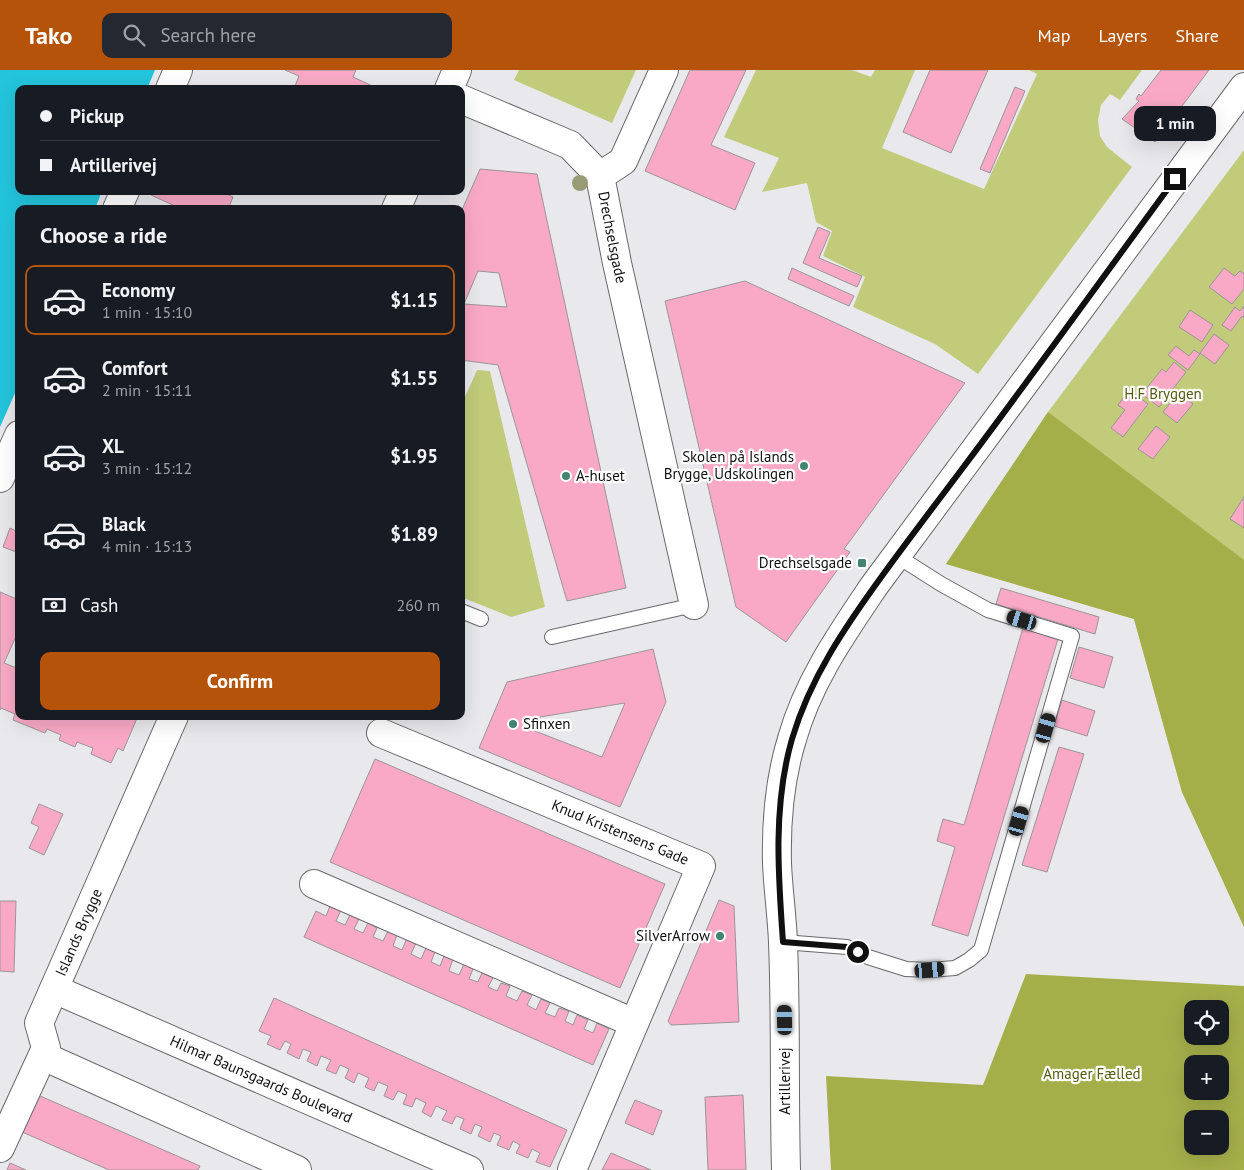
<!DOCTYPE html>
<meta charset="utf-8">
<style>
:root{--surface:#171b24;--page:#242831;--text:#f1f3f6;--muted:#9ea1a6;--line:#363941;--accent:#b45309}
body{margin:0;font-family:"PT Sans",sans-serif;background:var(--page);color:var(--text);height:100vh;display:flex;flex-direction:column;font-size:19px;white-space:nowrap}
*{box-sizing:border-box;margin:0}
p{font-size:16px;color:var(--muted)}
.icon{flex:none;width:28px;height:28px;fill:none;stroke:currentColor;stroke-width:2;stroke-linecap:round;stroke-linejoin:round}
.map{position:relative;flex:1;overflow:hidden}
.side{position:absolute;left:15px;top:135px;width:450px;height:515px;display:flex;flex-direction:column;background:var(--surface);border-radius:10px;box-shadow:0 5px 20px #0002}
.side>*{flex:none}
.hud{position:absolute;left:15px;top:15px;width:450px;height:110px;border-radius:10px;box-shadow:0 5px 20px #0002;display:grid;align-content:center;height:110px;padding:0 25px;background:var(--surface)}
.controls{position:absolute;left:1184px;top:930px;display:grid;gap:10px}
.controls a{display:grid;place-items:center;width:45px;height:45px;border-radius:10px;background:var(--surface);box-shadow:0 5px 20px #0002;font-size:25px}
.end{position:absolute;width:22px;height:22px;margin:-11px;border:6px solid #101011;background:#fff;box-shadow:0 0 0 2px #fff}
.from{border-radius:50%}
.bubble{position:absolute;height:35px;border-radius:10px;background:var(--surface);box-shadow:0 5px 20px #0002;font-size:16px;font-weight:800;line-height:35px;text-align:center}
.car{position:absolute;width:15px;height:30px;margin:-15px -8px;border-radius:6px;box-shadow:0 0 4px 1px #0007;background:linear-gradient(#222 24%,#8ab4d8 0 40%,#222 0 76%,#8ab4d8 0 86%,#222 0)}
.hud b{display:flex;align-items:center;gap:18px;height:48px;font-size:19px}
.hud b+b{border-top:1px solid var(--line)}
.hud i{width:12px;height:12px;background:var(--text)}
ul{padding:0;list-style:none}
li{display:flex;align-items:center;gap:15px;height:70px;margin:0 10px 8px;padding:0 15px;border:2px solid transparent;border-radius:10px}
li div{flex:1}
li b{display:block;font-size:19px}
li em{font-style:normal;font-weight:800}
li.current{border-color:var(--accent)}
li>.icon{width:45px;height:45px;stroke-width:1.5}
h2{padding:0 25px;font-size:22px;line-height:60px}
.pay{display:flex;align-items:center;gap:12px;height:55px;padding:0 25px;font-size:19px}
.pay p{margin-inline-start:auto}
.button{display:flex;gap:10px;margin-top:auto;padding:10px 25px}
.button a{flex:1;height:58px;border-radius:10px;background:var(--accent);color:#fff;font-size:20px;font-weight:800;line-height:58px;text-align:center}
header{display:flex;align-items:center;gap:30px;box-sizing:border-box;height:70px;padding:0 25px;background:var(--accent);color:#fff}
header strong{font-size:24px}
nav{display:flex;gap:28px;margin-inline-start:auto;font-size:18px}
.search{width:350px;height:45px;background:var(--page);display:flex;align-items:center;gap:12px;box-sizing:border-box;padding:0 18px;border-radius:10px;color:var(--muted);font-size:19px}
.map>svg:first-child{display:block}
.green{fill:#c2cb7a}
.forest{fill:#a5af4a;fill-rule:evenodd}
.water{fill:#23c5dc}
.building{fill:#f9a9c5;stroke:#9a9597;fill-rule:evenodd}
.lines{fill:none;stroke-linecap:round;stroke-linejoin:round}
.lane-casing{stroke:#69696c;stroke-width:16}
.street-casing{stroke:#69696c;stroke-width:30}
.secondary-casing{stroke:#69696c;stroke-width:30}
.lane{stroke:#fff;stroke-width:14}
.street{stroke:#fff;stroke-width:28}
.secondary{stroke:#fff;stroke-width:28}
.tree{fill:#989b74}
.route{stroke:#101011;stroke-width:6}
.poi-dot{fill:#428372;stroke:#fff;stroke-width:2}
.labels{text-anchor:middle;stroke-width:4.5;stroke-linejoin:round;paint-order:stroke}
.street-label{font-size:15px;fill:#101011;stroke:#fff}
.park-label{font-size:15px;fill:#555b11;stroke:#fff}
.poi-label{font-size:15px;fill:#101011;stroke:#fff;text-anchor:end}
</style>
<header>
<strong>Tako</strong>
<div class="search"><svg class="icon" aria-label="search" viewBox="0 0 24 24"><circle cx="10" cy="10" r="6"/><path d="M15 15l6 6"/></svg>Search here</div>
<nav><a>Map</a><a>Layers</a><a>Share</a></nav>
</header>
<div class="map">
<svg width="1244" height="1100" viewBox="0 0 1244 1100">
<rect width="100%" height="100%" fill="#e9e9ed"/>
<g class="green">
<polygon points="519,0 636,0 612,53 514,10"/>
<polygon points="756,0 852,0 871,7 875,0 915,0 882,78 984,119 1037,4 1029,0 1142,0 1120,30 1110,24 1101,35 1098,50 1100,66 1107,77 1132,97 978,304 935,274 853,237 865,207 823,186 832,161 816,152 807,113 762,122 779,88 724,67"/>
<polygon points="1244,80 1244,857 1182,722 1134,549 946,494 1048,342"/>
<polygon points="477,300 490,301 545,537 511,547 461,527 461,336"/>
</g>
<g class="forest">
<polygon points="1048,342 1244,490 1244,857 1182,722 1134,549 946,494"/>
<path d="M1026,904L1244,916V1100H831L826,1006L983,1015ZM1192,939H1220V966H1192ZM1192,994H1220V1021H1192ZM1192,1049H1220V1076H1192Z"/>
</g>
<polygon class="water" points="0,0 155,0 147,19 19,19 19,121 102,121 95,139 19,139 19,314 0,357"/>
<g class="building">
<polygon points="285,0 356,0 353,7 379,19 300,19 295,16 299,6"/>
<polygon points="690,0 746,0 711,75 755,93 735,140 645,101"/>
<polygon points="930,0 988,0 951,83 903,62"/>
<polygon points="1161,0 1209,0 1155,72 1122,49 1139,31 1136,29 1139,24 1141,26"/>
<polygon points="1015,17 1025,21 990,103 980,99"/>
<path d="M480,99L537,104L626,518L567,531L498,295L461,290V142ZM478,201L499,203L507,237L464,234Z"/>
<polygon points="153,121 221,121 233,127 229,137 233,139 174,139 175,136 151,125"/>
<polygon points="818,157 830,162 819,188 862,206 857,217 803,193"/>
<polygon points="792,198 854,226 849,236 788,209"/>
<polygon points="1224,198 1235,206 1240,201 1244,204 1244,219 1232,234 1209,217"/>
<polygon points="745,211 965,313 844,479 850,482 786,572 736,537 665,231"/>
<polygon points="1244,236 1244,248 1242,246 1231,261 1222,255 1235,237 1240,241"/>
<polygon points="1190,240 1213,255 1202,272 1179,257"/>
<polygon points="1214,264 1229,275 1215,294 1200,283"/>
<polygon points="1176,276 1189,286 1194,280 1200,284 1188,300 1168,285"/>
<polygon points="1174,292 1186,302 1159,337 1142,324 1162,299 1166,302"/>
<polygon points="1129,320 1148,334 1123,367 1111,358 1125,340 1118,335"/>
<polygon points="1179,322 1193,334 1177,353 1163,342"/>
<polygon points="1156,356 1170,367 1153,389 1138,379"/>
<polygon points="1244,427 1244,458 1230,449"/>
<polygon points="19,454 19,483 3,477 10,458 16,461"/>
<polygon points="1001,518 1099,547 1095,564 996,534"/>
<polygon points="0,522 19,530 19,560 4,593 19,599 19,646 138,646 123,681 118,678 111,693 91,684 93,678 77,672 75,677 59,670 61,665 47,659 45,663 13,650 15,644 1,638 0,640"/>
<polygon points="1023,558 1058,569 968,866 932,855 955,777 937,771 943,749 964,755"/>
<polygon points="1079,577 1113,587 1104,618 1070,608"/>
<path d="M653,579L666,632L620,737L479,678L507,612ZM625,633L602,687L535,661L540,647Z"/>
<polygon points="1062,630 1095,641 1087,666 1054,656"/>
<polygon points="1059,677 1084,684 1047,802 1022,795"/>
<polygon points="375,689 665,814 620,918 330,792"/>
<polygon points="39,734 63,744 44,785 29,778 39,757 31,753"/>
<polygon points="719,830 734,836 739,952 671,955 668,951"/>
<polygon points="0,831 16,831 14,902 0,901"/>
<polygon points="330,836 341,840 336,851 345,855 350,845 359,849 354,859 363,863 368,853 377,858 373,867 383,871 388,861 397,865 393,876 402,880 407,868 416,873 411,884 421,889 426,878 435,882 431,892 440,896 444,886 453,889 449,901 459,905 464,894 473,899 469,909 478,912 482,903 493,908 488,917 497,921 501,913 510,916 506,926 517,931 522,921 532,925 527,935 536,940 541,929 550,933 545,943 555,947 559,938 569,941 565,951 573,955 577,945 588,950 584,959 593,963 597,953 609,959 593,995 304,867 316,841 326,846"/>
<polygon points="274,928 567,1060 550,1097 536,1092 540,1083 532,1079 528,1088 516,1083 520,1075 513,1071 509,1080 497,1075 501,1066 494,1063 490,1072 478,1066 482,1057 475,1054 471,1064 460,1059 464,1049 456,1046 452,1054 442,1050 447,1041 436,1036 431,1047 422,1042 426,1033 416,1028 412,1037 403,1034 407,1025 398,1021 393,1030 384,1026 388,1016 378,1012 374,1021 365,1017 369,1008 358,1003 354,1013 345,1008 349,999 340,995 336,1004 326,1000 331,990 321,986 317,996 307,991 311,982 303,979 299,989 287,983 291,974 285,971 280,980 267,974 271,966 259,961"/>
<polygon points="38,1025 200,1096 198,1100 109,1100 22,1062"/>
<polygon points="743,1025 746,1100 708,1100 705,1027"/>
<polygon points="635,1030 662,1041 653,1065 625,1053"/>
<polygon points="611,1083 651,1100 602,1100"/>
<polygon points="10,1093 26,1100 7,1100"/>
</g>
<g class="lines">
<g class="lane-casing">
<g id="lane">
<polyline points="461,541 481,549"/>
<polyline points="552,567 694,535"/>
<polyline points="783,872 847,877 868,887 906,899 930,900 955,898 969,890 981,880 1072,566 988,540 941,514 897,486"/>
</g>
</g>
<g class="street-casing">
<g id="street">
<polyline points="170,19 178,0"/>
<polyline points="449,19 457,0"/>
<path id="s1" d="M461,29L570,75L600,106L617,193L694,535"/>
<polyline points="600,106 623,91 664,0"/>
<polyline points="117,139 125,121"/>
<polyline points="396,139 404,121"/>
<polyline points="0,408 19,365"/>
<path id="s2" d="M381,663L701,796L572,1100"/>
<polyline points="314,814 634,953"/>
<path id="s3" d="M54,919L469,1100"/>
<polyline points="43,986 297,1100"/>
<path id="s4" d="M0,1078L46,978L39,953L174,646"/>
</g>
</g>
<g class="secondary-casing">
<path id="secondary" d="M786,1100C784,1024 786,948 783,872C782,846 778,819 777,793C776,752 780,708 792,669C808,612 841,565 874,516L1244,17"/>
</g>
<use href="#lane" class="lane"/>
<use href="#street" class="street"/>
<use href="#secondary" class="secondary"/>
</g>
<circle class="tree" cx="580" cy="113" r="8"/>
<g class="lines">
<path class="route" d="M858,882L847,877L783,872C778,804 773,735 792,669C810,608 845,557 882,506C908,470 935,435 962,399C1034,303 1104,206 1175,109"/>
</g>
<g class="poi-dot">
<circle cx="804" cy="396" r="5"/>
<circle cx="566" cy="406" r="5"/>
<rect x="857" y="488" width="10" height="10" rx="2.5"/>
<circle cx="513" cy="654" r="5"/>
<circle cx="720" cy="866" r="5"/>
</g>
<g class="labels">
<g class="street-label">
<text dy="5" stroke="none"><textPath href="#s1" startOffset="224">Drechselsgade</textPath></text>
<text dy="5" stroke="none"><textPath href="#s2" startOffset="259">Knud Kristensens Gade</textPath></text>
<text dy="5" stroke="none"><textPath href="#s4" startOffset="235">Islands Brygge</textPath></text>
<text dy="5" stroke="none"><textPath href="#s3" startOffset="226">Hilmar Baunsgaards Boulevard</textPath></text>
<text transform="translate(785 1011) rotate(-90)" y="5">Artillerivej</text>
</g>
<g class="park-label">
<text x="1163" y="329">H.F Bryggen</text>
<text x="1092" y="1009">Amager Fælled</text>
</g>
<g class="poi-label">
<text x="794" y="392">Skolen på Islands<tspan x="794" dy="17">Brygge, Udskolingen</tspan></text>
<text x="576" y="411" text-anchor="start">A-huset</text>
<text x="852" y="498">Drechselsgade</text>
<text x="523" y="659" text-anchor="start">Sfinxen</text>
<text x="710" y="871">SilverArrow</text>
</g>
</g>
</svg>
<div class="controls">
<a><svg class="icon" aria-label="locate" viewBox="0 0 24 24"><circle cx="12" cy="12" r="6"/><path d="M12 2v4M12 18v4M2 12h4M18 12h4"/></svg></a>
<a>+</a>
<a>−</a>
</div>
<i class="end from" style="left:858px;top:882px"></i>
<i class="end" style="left:1175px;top:109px"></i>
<div class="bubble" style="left:1134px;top:36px;width:82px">1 min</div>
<i class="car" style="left:1022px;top:550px;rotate:287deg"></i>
<i class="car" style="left:1046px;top:658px;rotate:16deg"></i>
<i class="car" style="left:1019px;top:751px;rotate:16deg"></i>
<i class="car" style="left:930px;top:900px;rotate:85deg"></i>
<i class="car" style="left:785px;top:950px;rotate:359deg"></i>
<div class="hud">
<b><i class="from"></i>Pickup</b>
<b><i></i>Artillerivej</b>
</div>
<section class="side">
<h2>Choose a ride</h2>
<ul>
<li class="current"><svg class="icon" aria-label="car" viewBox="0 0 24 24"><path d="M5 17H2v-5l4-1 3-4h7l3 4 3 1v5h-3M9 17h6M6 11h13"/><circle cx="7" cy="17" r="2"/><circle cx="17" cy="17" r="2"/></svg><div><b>Economy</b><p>1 min · 15:10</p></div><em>$1.15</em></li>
<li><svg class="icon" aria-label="car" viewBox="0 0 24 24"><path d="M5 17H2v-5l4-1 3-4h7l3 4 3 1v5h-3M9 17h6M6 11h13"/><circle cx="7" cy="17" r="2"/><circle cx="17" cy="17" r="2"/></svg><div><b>Comfort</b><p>2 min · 15:11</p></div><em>$1.55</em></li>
<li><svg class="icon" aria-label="car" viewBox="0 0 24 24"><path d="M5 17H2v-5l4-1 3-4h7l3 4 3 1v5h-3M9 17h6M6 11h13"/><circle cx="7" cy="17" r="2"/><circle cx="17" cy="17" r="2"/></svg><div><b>XL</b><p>3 min · 15:12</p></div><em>$1.95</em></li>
<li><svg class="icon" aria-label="car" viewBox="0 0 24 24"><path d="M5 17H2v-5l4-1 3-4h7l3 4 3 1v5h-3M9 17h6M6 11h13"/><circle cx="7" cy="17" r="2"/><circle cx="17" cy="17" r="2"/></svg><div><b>Black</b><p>4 min · 15:13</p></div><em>$1.89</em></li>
</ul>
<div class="pay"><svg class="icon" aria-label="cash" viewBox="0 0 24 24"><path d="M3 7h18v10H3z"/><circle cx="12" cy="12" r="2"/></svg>Cash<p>260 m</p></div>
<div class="button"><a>Confirm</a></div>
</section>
</div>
